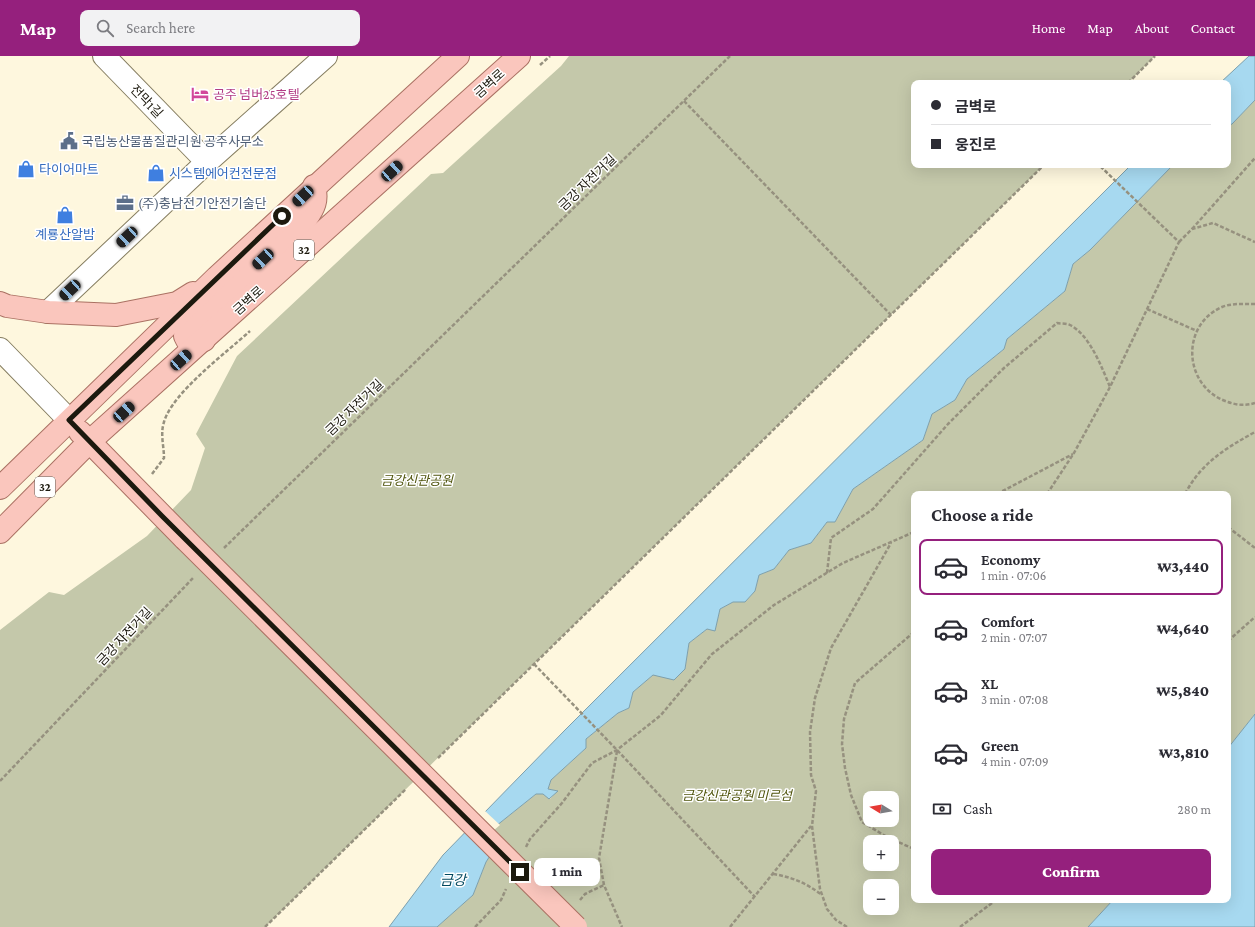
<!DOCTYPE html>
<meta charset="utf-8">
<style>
:root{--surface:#fff;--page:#f2f2f3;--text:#2b2b33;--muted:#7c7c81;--line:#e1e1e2;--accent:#95207d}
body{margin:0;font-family:"Crimson Pro","Noto Sans KR",serif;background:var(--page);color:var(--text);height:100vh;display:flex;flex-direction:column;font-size:15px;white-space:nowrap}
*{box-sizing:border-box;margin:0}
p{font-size:13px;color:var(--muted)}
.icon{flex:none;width:22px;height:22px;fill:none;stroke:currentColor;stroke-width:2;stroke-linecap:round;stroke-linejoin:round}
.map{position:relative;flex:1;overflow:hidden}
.sheet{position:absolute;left:911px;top:435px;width:320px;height:412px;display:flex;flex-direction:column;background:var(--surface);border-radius:8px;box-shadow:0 4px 16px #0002}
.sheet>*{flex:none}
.hud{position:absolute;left:911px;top:24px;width:320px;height:88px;border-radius:8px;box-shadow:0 4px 16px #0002;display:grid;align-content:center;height:88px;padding:0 20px;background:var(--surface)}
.needle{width:26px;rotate:281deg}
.controls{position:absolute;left:863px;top:735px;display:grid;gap:8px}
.controls a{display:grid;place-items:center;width:36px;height:36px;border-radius:8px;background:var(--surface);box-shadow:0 4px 16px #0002;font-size:20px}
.end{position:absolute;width:18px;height:18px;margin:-9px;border:5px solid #1c190e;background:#fff;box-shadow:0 0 0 2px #fff}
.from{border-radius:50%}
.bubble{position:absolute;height:28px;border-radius:8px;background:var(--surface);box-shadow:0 4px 16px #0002;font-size:13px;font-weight:800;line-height:28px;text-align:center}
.car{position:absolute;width:12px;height:24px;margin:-12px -6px;border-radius:5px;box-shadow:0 0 3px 1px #0007;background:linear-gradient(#222 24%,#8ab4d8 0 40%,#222 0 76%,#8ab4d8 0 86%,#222 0)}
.hud b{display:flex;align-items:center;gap:14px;height:38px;font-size:15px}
.hud b+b{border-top:1px solid var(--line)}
.hud i{width:10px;height:10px;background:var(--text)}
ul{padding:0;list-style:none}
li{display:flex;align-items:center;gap:12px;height:56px;margin:0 8px 6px;padding:0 12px;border:2px solid transparent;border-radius:8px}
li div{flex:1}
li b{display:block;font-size:15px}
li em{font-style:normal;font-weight:800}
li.active{border-color:var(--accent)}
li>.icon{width:36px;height:36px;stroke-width:1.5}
h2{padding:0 20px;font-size:18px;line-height:48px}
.pay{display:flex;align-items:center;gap:10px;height:44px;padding:0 20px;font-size:15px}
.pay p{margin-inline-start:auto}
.button{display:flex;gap:8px;margin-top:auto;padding:8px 20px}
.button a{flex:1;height:46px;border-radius:8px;background:var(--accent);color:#fff;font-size:16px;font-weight:800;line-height:46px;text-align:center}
header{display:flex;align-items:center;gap:24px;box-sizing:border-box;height:56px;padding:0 20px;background:var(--accent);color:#fff}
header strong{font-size:19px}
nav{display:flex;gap:22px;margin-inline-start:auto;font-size:14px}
.search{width:280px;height:36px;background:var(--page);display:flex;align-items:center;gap:10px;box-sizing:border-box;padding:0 14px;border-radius:8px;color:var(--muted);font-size:15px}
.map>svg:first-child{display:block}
.green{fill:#c4c8aa;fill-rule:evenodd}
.water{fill:#a7d9f0;stroke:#7d9fac}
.pier{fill:#fef7de}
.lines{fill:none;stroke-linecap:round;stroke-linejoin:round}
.minor-casing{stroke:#857d60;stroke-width:24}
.major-casing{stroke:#aa7163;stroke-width:24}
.path{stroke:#96917f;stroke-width:2.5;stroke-dasharray:4 2;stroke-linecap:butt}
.minor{stroke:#fff;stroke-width:22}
.major{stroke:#fac6bd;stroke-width:22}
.major-bridge-casing{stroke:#aa7163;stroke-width:24;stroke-linecap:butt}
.major-bridge{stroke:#fac6bd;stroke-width:22}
.route{stroke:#1c190e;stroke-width:5}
.labels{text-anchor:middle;stroke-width:3;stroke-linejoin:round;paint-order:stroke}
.shield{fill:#fff;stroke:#605e56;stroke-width:1}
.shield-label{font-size:12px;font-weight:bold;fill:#1c190e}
.street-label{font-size:13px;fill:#1c190e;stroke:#fff}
.hotel-label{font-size:13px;fill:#b23c85;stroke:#fff;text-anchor:start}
.service-label{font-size:13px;fill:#4e5e75;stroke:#fff;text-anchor:start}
.shop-label{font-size:13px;fill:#366cbe;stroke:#fff;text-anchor:start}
.park-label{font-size:13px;font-style:italic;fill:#50550d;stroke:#fff}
.water-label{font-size:14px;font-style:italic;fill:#01485f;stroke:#fff}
</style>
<header>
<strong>Map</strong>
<div class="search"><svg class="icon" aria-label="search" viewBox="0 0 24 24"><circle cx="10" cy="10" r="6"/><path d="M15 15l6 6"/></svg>Search here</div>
<nav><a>Home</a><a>Map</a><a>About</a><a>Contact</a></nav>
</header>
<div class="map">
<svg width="1255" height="871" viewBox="0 0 1255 871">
<rect width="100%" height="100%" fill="#fef7de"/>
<g class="green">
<polygon points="569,0 1155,0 1128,27 914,27 914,109 1044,109 265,871 0,871 0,574 49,536 64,539 147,480 191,434 205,392 196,378 237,300 431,118 443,117 561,10"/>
<path d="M1255,44V658L1228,692V438H914V844H1113L1088,871H437L473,839L486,806L495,792L491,774L536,738H543L550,743L557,735L548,733L551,724L586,692V683L618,657L629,652L633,636L653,619L685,613L689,587L707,573L715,574L720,553L733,546H745L755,535L759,519L774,513L789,494L811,487L827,466H835L853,433L923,384L932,358L955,344L967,323L1004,293L1007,283L1065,235L1073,208L1090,194L1173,109H1228V70L1232,68ZM870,742H892V764H870ZM870,786H892V808H870ZM870,830H892V852H870Z"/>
</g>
<g class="water">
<polygon points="1249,0 1255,0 1255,44 1232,68 1228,70 1228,27 1220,27"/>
<polygon points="1131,109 1173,109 1090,194 1073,208 1065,235 1007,283 1004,293 967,323 955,344 932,358 923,384 853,433 835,466 827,466 811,487 789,494 774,513 759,519 755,535 745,546 733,546 720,553 715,575 707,573 689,587 685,613 674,624 653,619 633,636 629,652 618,657 586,683 586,692 551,724 548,733 558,735 549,743 543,738 536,738 491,774 495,792 486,806 473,839 437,871 389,871 443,799 565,674"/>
<polygon points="1255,658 1255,871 1088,871 1113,844 1228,844 1228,692"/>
</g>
<polygon class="pier" points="484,754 500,769 493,775 465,773"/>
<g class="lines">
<g class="minor-casing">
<g id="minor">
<polyline points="104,0 207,106"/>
<polyline points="48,256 207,106 326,0"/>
<polyline points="0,293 69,364"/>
</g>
</g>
<g class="major-casing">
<g id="major">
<polyline points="0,247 7,250 48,256 116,259 177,247 193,237"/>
<path d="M204,284L196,286L187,284L185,280L187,273L306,163C314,152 318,144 314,130"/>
<polyline points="80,376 185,483"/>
<polyline points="0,432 217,221 458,0"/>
<polyline points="0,476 89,386 519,0"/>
</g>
</g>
<g class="path">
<polyline points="540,9 550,0"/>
<polyline points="1128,27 1155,0"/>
<polyline points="684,45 891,259"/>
<polyline points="1192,173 1255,102"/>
<polyline points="1179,186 1192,173 1213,167 1255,186"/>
<path d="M1255,248C1244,248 1232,247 1222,251C1179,270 1184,332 1228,346C1236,349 1246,350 1255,347"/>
<polyline points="1147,253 1197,275"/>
<path d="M152,418L164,402C164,390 160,378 164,366C172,337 227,296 250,275"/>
<polyline points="997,438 1073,398"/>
<polyline points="1047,438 1074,397 1110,331 1179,186 1099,109"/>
<path d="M1185,438C1201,407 1226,392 1255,376"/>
<polyline points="1228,471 1255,492"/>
<polyline points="224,492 730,0"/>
<path d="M827,517L831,482L873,453L948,368L1004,312L1057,267C1061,268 1066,267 1070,269C1090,279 1102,312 1110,331"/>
<polyline points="914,576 855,627 844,663 842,688 845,712 851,739 862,766 887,781 914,793"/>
<polyline points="1228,585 1255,561"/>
<polyline points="534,608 617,694 755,841"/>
<polyline points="617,695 599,802 604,829 622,871"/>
<polyline points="438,702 1044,109"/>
<polyline points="0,725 193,522"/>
<polyline points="526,791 530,783 562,747 592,707 617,694 661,659 712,598 774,549 843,507 914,476"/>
<path d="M773,818C792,821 806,827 822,839"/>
<polyline points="580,844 585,838 604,829"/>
<polyline points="265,871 406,733"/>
<polyline points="475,871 501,844 506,833"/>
<polyline points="730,871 811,770"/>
<polyline points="847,871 836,864 827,853 820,833 812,770 816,735 811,719 810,676 815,642 831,592 891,487"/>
<polyline points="960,871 996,844"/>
</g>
<use href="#minor" class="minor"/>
<use href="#major" class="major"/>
<g class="major-bridge-casing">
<polyline id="major-bridge" points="185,483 576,871"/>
</g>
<use href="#major-bridge" class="major-bridge"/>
</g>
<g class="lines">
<polyline class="route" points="282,160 69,364 162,460 520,816"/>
</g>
<defs>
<g id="hotel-bare" transform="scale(1.38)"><path d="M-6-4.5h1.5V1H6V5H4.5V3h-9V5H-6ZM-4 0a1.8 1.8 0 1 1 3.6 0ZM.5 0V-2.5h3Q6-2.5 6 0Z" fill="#d1479c" stroke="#fff" stroke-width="2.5" paint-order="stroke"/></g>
<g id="civic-bare" transform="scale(1.38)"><path d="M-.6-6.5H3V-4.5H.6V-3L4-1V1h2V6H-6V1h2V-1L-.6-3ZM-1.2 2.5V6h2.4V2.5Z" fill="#5c6f8a" stroke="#fff" stroke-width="2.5" paint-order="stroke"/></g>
<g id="shop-bare" transform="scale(1.38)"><path d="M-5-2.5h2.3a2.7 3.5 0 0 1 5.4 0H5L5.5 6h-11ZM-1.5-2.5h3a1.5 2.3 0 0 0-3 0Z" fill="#3f7fe0" stroke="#fff" stroke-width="2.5" paint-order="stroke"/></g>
<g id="office-bare" transform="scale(1.38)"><path d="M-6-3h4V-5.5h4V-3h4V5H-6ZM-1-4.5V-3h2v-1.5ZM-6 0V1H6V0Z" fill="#5c6f8a" stroke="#fff" stroke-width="2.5" paint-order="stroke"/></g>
</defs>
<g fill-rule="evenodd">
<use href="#hotel-bare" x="200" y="38"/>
<use href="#civic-bare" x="69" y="85"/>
<use href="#shop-bare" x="26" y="113"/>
<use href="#shop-bare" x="156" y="117"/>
<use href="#office-bare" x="125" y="147"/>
<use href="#shop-bare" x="65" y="159"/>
</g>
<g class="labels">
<g class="shield">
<rect x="294" y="184" width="20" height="20" rx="3"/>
<rect x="35" y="421" width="20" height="20" rx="3"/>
</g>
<g class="shield-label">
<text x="304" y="198">32</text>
<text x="45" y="435">32</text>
</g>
<g class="street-label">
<text transform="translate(489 27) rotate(-42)" y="5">금벽로</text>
<text transform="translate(147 45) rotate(46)" y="5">전막1길</text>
<text transform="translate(587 126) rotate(-44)" y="5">금강 자전거길</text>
<text transform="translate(248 244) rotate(-42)" y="5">금벽로</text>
<text transform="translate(354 351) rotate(-44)" y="5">금강 자전거길</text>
<text transform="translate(124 580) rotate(-47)" y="5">금강 자전거길</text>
</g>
<g class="hotel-label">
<text x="213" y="43">공주 넘버25호텔</text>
</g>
<g class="service-label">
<text x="82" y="90">국립농산물품질관리원 공주사무소</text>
<text x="138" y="152">(주)충남전기안전기술단</text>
</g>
<g class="shop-label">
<text x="39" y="118">타이어마트</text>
<text x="169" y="122">시스템에어컨전문점</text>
<text x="65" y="183" text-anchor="middle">계룡산알밤</text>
</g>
<g class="park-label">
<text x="417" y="429">금강신관공원</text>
<text x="737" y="744">금강신관공원 미르섬</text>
</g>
<g class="water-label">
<text x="453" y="829">금강</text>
</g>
</g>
</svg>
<div class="controls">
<a><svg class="needle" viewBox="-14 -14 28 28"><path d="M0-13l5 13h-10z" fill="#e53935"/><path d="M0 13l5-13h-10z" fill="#7c7c81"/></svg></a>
<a>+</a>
<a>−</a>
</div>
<i class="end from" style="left:282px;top:160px"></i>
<i class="end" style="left:520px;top:816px"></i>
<div class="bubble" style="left:534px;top:802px;width:66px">1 min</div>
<i class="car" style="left:392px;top:115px;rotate:48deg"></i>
<i class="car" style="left:303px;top:140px;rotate:227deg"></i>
<i class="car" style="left:127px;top:181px;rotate:227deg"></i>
<i class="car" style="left:263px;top:203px;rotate:227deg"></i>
<i class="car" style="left:70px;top:234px;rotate:227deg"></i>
<i class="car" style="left:181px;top:304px;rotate:48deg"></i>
<i class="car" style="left:124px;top:356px;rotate:48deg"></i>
<div class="hud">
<b><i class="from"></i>금벽로</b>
<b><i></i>웅진로</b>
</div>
<section class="sheet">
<h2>Choose a ride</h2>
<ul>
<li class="active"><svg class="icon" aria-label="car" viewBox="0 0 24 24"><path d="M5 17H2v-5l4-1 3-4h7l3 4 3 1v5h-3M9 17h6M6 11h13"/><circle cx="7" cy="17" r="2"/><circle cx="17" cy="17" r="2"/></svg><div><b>Economy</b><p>1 min · 07:06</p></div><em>₩3,440</em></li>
<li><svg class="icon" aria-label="car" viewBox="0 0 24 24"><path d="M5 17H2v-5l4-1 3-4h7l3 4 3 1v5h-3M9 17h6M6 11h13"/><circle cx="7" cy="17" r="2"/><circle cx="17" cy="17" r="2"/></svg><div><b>Comfort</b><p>2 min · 07:07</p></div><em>₩4,640</em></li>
<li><svg class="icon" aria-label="car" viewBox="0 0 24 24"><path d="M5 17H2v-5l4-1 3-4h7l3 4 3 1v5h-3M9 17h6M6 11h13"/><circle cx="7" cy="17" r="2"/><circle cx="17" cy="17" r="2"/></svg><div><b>XL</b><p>3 min · 07:08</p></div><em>₩5,840</em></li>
<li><svg class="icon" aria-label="car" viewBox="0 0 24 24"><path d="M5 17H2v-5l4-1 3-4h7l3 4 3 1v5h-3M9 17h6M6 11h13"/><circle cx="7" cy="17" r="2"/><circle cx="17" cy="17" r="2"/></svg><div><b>Green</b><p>4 min · 07:09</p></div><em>₩3,810</em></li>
</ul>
<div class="pay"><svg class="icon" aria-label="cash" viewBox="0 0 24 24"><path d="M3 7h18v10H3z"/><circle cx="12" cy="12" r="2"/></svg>Cash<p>280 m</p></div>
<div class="button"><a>Confirm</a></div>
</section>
</div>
